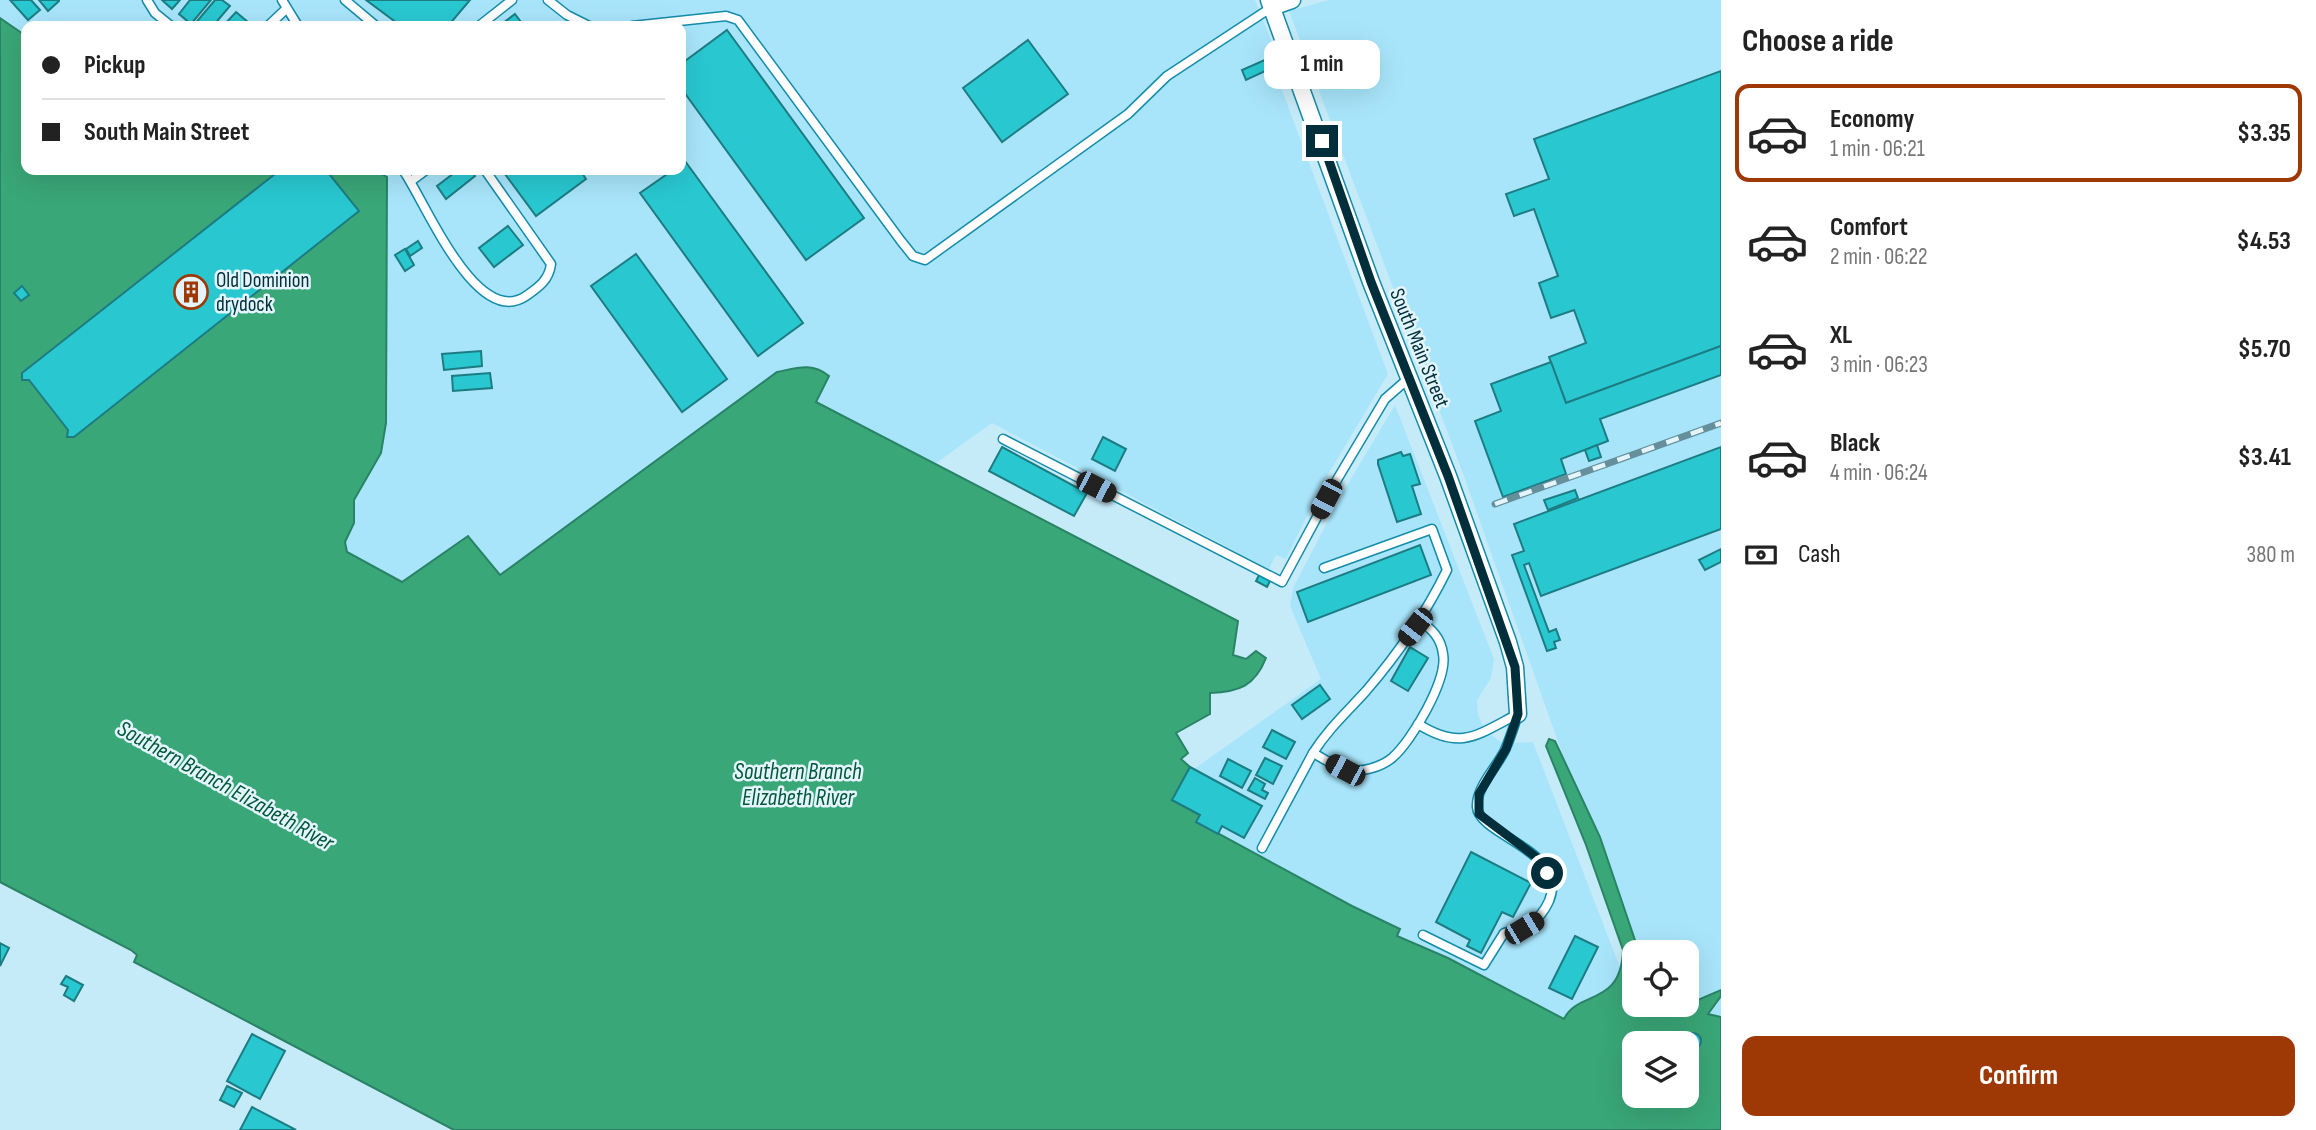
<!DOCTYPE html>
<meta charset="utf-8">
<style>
:root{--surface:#fff;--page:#f2f2f2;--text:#222;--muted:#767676;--line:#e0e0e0;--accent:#9e3906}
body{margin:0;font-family:"Sofia Sans Condensed",sans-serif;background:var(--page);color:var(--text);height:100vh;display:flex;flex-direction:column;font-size:26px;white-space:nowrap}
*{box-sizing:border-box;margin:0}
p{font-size:23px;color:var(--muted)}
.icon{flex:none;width:38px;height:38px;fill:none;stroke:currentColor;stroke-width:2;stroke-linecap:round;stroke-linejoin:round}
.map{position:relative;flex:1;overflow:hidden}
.side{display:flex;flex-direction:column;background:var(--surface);width:595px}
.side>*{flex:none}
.top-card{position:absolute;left:21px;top:21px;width:665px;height:154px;border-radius:14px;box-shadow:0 7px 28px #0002;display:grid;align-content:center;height:154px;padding:0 21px;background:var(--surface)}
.controls{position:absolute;left:1622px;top:940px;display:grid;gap:14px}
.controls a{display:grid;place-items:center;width:77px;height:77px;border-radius:14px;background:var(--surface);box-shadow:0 7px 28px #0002;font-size:35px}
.end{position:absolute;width:32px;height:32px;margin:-16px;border:9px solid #002e3b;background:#fff;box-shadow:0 0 0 4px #fff}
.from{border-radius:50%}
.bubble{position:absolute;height:49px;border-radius:14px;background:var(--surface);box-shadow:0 7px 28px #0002;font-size:23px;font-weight:700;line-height:49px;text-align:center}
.car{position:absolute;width:21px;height:42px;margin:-21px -10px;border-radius:9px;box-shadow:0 0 5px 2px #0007;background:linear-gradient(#222 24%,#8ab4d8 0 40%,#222 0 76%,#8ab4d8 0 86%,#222 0)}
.top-card b{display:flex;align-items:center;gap:24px;height:66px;font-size:26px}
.top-card b+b{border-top:2px solid var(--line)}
.top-card i{width:18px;height:18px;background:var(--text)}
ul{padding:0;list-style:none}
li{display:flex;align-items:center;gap:21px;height:98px;margin:0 14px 10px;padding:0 7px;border:4px solid transparent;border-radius:14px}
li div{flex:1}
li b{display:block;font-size:26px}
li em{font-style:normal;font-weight:700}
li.on{border-color:var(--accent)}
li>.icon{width:63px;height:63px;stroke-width:1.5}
h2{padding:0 21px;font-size:32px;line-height:84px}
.pay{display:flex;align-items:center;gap:18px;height:77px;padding:0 21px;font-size:26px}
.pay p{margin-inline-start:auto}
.primary-button{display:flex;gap:14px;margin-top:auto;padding:14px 21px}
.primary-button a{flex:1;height:80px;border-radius:14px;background:var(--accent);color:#fff;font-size:28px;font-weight:700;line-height:80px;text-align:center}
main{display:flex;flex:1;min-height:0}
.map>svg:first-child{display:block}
.built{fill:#a8e5fb;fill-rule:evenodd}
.water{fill:#3aa778;stroke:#298366;stroke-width:2;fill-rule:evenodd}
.building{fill:#29c8d1;stroke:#1d7c82;stroke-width:2}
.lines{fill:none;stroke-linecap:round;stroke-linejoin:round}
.lane-casing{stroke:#148caa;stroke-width:11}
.street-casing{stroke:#148caa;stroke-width:19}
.lane{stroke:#fff;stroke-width:8}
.street{stroke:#fff;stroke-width:16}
.rail-casing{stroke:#668f9c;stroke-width:7}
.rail{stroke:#e3f5fb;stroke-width:4.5;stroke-dasharray:13;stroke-linecap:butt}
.route{stroke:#002e3b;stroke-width:9}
.labels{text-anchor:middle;stroke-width:5;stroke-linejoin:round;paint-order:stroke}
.poi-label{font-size:21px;fill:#002e3b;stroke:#e3f5fb;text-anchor:start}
.street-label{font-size:21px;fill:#002e3b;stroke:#e3f5fb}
.water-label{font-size:23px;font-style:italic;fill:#005839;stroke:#e3f5fb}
</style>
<main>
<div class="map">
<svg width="1721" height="1130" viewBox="0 0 1721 1130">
<rect width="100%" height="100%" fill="#c6ebf8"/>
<g class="built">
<path d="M0,0H1255L1273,45L1267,50L1388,374L1323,483L1286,559L1276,555L1269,569L992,423L562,731L0,434ZM26,26H681V170H26Z"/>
<path d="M1329,0H1721V1130H1323L1137,863L1190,767L1194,769L1321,679L1290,606L1293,588L1343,492L1395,405L1494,659L1491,678L1477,700L1478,715L1484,729L1502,743L1533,742L1634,1004H1687V952H1634V956L1462,471L1289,11ZM1634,1043H1687V1096H1634Z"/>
</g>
<path class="water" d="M0,18L26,36V170H375L387,177L386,423L381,453L354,500V523L345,542L347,552L402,582L468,536L500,575L777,372C797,368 812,362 829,376L816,402L1238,621L1233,655L1246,659L1256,651L1266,658C1255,686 1239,692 1210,693V714L1176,733L1188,753L1181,759L1190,767L1172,800L1200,815L1197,822L1352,906L1400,929L1397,936L1448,958L1564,1019C1578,990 1621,1007 1623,950L1586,845L1546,746L1549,739L1555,741L1600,837L1639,952H1634V1004H1687V977L1693,988L1691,996L1698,1000L1721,990V996L1708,1014L1721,1017V1130H454L134,962L137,955L131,950L0,882ZM1634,1043H1687V1096H1634Z"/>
<g class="building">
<polygon points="10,0 31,0 40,10 28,20"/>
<polygon points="39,0 59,0 59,1 48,11"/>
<polygon points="162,0 180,0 172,9"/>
<polygon points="190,0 211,0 191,24 179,14"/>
<polygon points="215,0 222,0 230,6 213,26 193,26"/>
<polygon points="366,0 470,0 448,26 401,26"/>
<polygon points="236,12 248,22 244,26 223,26"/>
<polygon points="515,14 524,26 499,26"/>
<polygon points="727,30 864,218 806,260 681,88 681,64"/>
<polygon points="1028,40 1068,94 1002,142 963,88"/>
<polygon points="1267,59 1272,68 1246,80 1242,70"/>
<polygon points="1721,71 1721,346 1566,403 1549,357 1586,343 1574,310 1551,318 1539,283 1558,276 1534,209 1514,216 1506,194 1549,179 1534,139"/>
<polygon points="685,161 803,323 758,356 640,193 673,170 681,170 681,164"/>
<polygon points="280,170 326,170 359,211 74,437 67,437 68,430 29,380 22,380 22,373"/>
<polygon points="458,170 471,170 475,176 446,199 437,186"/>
<polygon points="502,170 580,170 586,179 536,216"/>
<polygon points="508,226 523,245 494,267 479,248"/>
<polygon points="418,241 422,248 410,256 406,249"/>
<polygon points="405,249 414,265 405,271 395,255"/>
<polygon points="636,254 727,379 682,412 591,286"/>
<polygon points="22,286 29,295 21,301 14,293"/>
<polygon points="1721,346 1721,375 1600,419 1608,441 1561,459 1566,474 1503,497 1475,421 1501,411 1491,384 1551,362 1566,403"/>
<polygon points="481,351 482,366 444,370 442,354"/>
<polygon points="490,373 492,388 453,391 452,376"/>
<polygon points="1103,437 1126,449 1115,471 1092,459"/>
<polygon points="1597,445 1601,457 1589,461 1585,450"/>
<polygon points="1002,447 1087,493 1074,516 989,471"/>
<polygon points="1721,447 1721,529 1541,596 1529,563 1524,565 1549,632 1556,629 1560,640 1554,642 1556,648 1547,651 1512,555 1524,551 1514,524"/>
<polygon points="1401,452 1403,456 1410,454 1420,484 1412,486 1421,514 1397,522 1378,464 1378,460"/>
<polygon points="1575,490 1578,498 1548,510 1544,500"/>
<polygon points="1420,545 1431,575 1308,622 1297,592"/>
<polygon points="1721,549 1721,562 1705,570 1699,560"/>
<polygon points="1259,575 1270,581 1267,587 1256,581"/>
<polygon points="1410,647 1428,658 1408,691 1391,681"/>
<polygon points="1320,685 1330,699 1302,719 1292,705"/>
<polygon points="1272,730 1295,742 1286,759 1263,747"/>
<polygon points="1265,758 1282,766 1273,784 1256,775"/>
<polygon points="1228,759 1251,771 1242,788 1220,776"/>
<polygon points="1190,767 1262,806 1244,838 1222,826 1218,834 1196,822 1200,815 1172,800"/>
<polygon points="1255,778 1265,784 1262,790 1268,793 1265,799 1248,790"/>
<polygon points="1471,852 1531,883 1513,917 1502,912 1481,953 1467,946 1470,940 1436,922"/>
<polygon points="1575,936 1598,947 1572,999 1549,988"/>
<polygon points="0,943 9,948 0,966"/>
<polygon points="66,976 83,985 74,1001 64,995 68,987 61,984"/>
<circle cx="1693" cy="1041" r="8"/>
<polygon points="252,1034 285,1051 260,1099 227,1081"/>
<polygon points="227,1086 242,1093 234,1107 220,1100"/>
<polygon points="252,1107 296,1130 240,1130"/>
</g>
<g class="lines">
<g class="lane-casing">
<g id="lane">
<polyline points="147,0 155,13 171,26"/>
<polyline points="282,0 298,26"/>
<polyline points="345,0 376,26"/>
<polyline points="548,0 567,15 589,26"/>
<polyline points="268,26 286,9"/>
<polyline points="479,26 512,0"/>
<polyline points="632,26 726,16 738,20 901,241 913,256 925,260 1128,114 1167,76 1272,7"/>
<path d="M403,170C424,199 476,330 526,296C539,287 549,280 551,264L485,170"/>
<polyline points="411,181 426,170"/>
<polyline points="1003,439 1282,582 1338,478 1385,399 1409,378"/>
<path d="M1324,568L1432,529L1447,570C1426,613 1397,655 1366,691C1347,712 1328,729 1313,753C1323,758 1335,767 1346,770C1361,773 1381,767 1392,758C1412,741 1448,679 1443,654C1441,638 1432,629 1419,620"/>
<path d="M1418,724C1461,751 1477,735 1518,714"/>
<polyline points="1262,848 1313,753"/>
<path d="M1423,935L1484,965L1504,933C1526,927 1539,923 1549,901C1570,851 1479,836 1477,807C1476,787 1497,767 1505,750C1510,739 1514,726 1518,714"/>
</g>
</g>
<g class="street-casing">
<g id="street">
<polyline points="1269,0 1371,282 1448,476 1508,642 1515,667 1518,714"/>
<polyline points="1272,7 1292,0"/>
</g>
</g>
<use href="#lane" class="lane"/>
<use href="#street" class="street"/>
<g class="rail-casing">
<polyline id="rail" points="1495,504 1721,423"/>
</g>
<use href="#rail" class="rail"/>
</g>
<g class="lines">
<polyline class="route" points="1322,141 1371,282 1448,476 1515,667 1518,714 1506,749 1479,794 1479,814 1540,860 1547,873"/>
</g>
<defs>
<g id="building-ring" transform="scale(1.75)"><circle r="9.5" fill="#e3f5fb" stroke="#9e3906" stroke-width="1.5"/><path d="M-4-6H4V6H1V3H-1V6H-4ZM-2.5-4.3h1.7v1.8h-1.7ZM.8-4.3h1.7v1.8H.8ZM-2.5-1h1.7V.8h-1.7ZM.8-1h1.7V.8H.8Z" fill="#9e3906"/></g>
</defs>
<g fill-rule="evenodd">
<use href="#building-ring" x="191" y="292"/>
</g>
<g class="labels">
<g class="poi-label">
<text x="216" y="287">Old Dominion<tspan x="216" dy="24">drydock</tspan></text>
</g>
<g class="street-label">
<text transform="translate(1420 348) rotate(68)" y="7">South Main Street</text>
</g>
<g class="water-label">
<text x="798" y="779">Southern Branch<tspan x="798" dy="26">Elizabeth River</tspan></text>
<text transform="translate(226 785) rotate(29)" y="8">Southern Branch Elizabeth River</text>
</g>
</g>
</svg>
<div class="controls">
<a><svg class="icon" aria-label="locate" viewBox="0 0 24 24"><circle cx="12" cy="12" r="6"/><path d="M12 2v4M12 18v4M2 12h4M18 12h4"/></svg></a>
<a><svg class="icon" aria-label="layers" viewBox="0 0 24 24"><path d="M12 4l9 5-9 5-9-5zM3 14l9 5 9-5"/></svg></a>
</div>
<i class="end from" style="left:1547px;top:873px"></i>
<i class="end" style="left:1322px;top:141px"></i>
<div class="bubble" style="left:1264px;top:40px;width:116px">1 min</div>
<i class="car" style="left:1096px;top:487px;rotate:117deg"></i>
<i class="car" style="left:1326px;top:499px;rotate:208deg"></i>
<i class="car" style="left:1415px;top:627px;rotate:218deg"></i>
<i class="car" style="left:1345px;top:770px;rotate:298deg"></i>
<i class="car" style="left:1524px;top:928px;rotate:59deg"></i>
<div class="top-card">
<b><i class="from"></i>Pickup</b>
<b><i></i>South Main Street</b>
</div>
</div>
<section class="side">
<h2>Choose a ride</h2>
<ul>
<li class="on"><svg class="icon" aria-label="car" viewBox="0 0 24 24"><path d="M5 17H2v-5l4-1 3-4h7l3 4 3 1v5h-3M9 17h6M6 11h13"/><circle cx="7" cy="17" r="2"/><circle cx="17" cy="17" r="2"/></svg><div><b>Economy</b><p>1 min · 06:21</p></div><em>$3.35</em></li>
<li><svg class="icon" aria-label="car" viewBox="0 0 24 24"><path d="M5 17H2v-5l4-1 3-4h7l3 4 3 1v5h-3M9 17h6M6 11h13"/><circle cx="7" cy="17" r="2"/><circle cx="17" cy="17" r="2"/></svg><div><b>Comfort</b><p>2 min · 06:22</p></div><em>$4.53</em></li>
<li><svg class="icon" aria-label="car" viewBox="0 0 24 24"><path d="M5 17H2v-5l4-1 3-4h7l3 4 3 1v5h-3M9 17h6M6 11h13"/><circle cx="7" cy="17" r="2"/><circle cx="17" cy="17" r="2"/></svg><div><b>XL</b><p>3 min · 06:23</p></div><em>$5.70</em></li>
<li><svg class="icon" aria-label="car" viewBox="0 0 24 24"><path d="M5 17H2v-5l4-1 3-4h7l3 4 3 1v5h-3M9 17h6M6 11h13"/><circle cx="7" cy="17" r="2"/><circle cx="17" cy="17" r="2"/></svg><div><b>Black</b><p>4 min · 06:24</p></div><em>$3.41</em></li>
</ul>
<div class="pay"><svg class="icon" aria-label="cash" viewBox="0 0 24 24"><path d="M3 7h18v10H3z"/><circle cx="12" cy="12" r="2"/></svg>Cash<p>380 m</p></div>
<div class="primary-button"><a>Confirm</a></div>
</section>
</main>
